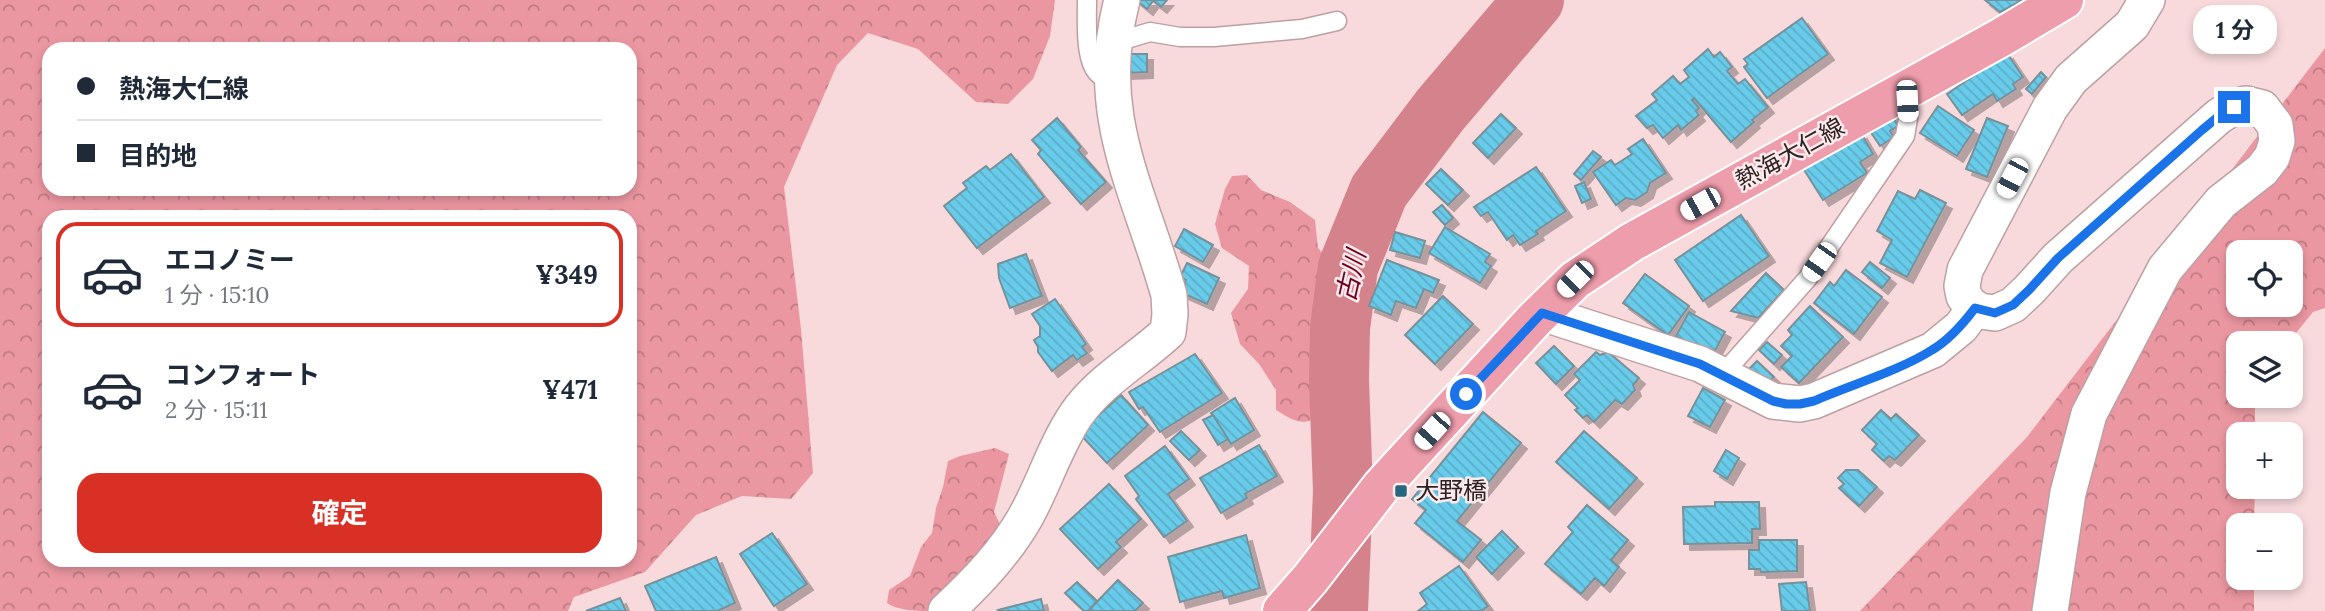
<!DOCTYPE html>
<html lang="ja">
<meta charset="utf-8">
<style>
:root{--surface:#fff;--page:#f2f2f3;--text:#1f2937;--muted:#747a83;--line:#e0e1e3;--accent:#d93025}
body{margin:0;font-family:Lora,"Noto Sans JP",serif;background:var(--page);color:var(--text);height:100vh;display:flex;flex-direction:column;font-size:26px;white-space:nowrap}
*{box-sizing:border-box;margin:0}
p{font-size:23px;color:var(--muted)}
.icon{flex:none;width:38px;height:38px;fill:none;stroke:currentColor;stroke-width:2;stroke-linecap:round;stroke-linejoin:round}
.map{position:relative;flex:1;overflow:hidden}
.drawer{position:absolute;left:42px;top:210px;width:595px;height:357px;display:flex;flex-direction:column;background:var(--surface);border-radius:21px;box-shadow:0 4px 10px #0003}
.drawer>*{flex:none}
.banner{position:absolute;left:42px;top:42px;width:595px;height:154px;border-radius:21px;box-shadow:0 4px 10px #0003;display:grid;align-content:center;height:154px;padding:0 35px;background:var(--surface)}
.controls{position:absolute;left:2226px;top:240px;display:grid;gap:14px}
.controls a{display:grid;place-items:center;width:77px;height:77px;border-radius:14px;background:var(--surface);box-shadow:0 4px 10px #0003;font-size:35px}
.end{position:absolute;width:32px;height:32px;margin:-16px;border:9px solid #1a73e8;background:#fff;box-shadow:0 0 0 4px #fff}
.from{border-radius:50%}
.bubble{position:absolute;height:49px;border-radius:21px;background:var(--surface);box-shadow:0 4px 10px #0003;font-size:23px;font-weight:700;line-height:49px;text-align:center}
.car{position:absolute;width:21px;height:42px;margin:-21px -10px;border-radius:9px;box-shadow:0 0 5px 2px #0007;background:linear-gradient(#fff 24%,#345 0 40%,#fff 0 76%,#345 0 86%,#fff 0)}
.banner b{display:flex;align-items:center;gap:24px;height:66px;font-size:26px}
.banner b+b{border-top:2px solid var(--line)}
.banner i{width:18px;height:18px;background:var(--text)}
ul{padding:12px 0 0;list-style:none}
li{display:flex;align-items:center;gap:21px;height:105px;margin:0 14px 10px;padding:0 21px;border:4px solid transparent;border-radius:21px}
li div{flex:1}
li b{display:block;font-size:26px}
li em{font-style:normal;font-weight:700}
li.selected{border-color:var(--accent)}
li>.icon{width:63px;height:63px;stroke-width:1.5}
.button{display:flex;gap:14px;margin-top:auto;padding:14px 35px}
.button a{flex:1;height:80px;border-radius:21px;background:var(--accent);color:#fff;font-size:28px;font-weight:700;line-height:80px;text-align:center}
.map>svg:first-child{display:block}
.forest{fill:url(#forest-crowns);fill-rule:evenodd}
.lines{fill:none;stroke-linecap:round;stroke-linejoin:round}
.river{stroke:#d4828c;stroke-width:60}
.building{fill:url(#building-back-hatch);stroke:#76919a;stroke-width:2;filter:url(#shadow)}
.service-casing{stroke:#bca0a2;stroke-width:21}
.minor-casing{stroke:#bca0a2;stroke-width:38}
.primary-casing{stroke:#fff;stroke-width:42}
.service{stroke:#fff;stroke-width:18}
.minor{stroke:#fff;stroke-width:35}
.primary{stroke:#ee9dac;stroke-width:38}
.route{stroke:#1a73e8;stroke-width:9}
.poi-dot{fill:#26677b;stroke:#fdeaec;stroke-width:2.5}
.labels{text-anchor:middle;stroke-width:5;stroke-linejoin:round;paint-order:stroke}
.street-label{font-size:24px;fill:#2e2324;stroke:#fdeaec}
.poi-label{font-size:24px;fill:#2e2324;stroke:#fdeaec;text-anchor:start}
.water-label{font-size:26px;font-style:italic;fill:#6a0224;stroke:#fdeaec}
</style>
<div class="map">
<svg width="2325" height="611" viewBox="0 0 2325 611">
<defs>
<pattern id="forest-crowns" width="20" height="18" patternUnits="userSpaceOnUse" patternTransform="scale(1.75)"><rect width="20" height="18" fill="#eb97a1"/><path d="M2 6a3 3 0 1 1 6 0M12 15a3 3 0 1 1 6 0" fill="none" stroke="#bf7b83"/></pattern>
<pattern id="building-back-hatch" width="6" height="6" patternUnits="userSpaceOnUse" patternTransform="scale(1.75)"><rect width="6" height="6" fill="#68cbea"/><path d="M-1 5l2 2M0 0l6 6M5-1l2 2" fill="none" stroke="#5aaec9"/></pattern>
<filter id="shadow"><feDropShadow dx="6" dy="6" stdDeviation="0" flood-color="#0004"/></filter>
</defs>
<rect width="100%" height="100%" fill="#f8dadc"/>
<g class="forest">
<path d="M0,0H1055L1050,36L1033,79L1008,104L976,102L918,49L868,33L837,65L784,187L801,329L813,473L791,499L742,496L696,515L645,572L574,597L568,611H0ZM49,49H630V189H49ZM49,217H630V560H49Z"/>
<path d="M2325,48V308L2313,312L2288,343H2238V396H2255V434H2238V486L2255,487L2254,525H2238V578H2254V611H1860L2027,437ZM2238,252H2291V304H2238Z"/>
<path d="M1247,175L1261,190L1290,202L1315,220L1318,248L1332,263L1328,347L1331,375L1324,397L1325,413C1304,427 1297,423 1276,410V390L1259,364L1240,344L1231,313L1248,289L1249,266L1222,248L1215,224L1225,189L1232,176Z"/>
<path d="M995,448L1009,454L994,512L1003,530C991,544 941,607 928,611C915,611 896,610 887,603L889,590L910,576L921,547L932,533L936,508L943,487L948,461L960,456Z"/>
</g>
<g class="lines">
<polyline class="river" points="1338,611 1343,491 1339,380 1340,328 1348,267 1379,191 1441,109 1534,0"/>
</g>
<g class="building">
<polygon points="1136,0 1167,0 1161,7 1153,1 1147,9"/>
<polygon points="1985,0 2023,0 2000,12"/>
<polygon points="1802,18 1828,54 1767,98 1744,67 1748,64 1744,59"/>
<polygon points="1708,49 1714,57 1720,52 1732,67 1727,71 1738,84 1745,79 1768,107 1752,120 1754,122 1731,142 1694,98 1692,100 1699,108 1696,111 1699,115 1681,130 1678,125 1663,138 1653,125 1647,128 1636,116 1657,100 1652,94 1673,76 1680,84 1689,77 1684,70"/>
<polygon points="2007,53 2023,77 2013,84 2016,89 1997,101 1993,94 1962,115 1947,94"/>
<polygon points="1126,54 1147,54 1147,72 1126,73"/>
<polygon points="2041,72 2046,77 2032,94 2026,89"/>
<polygon points="1938,106 1974,130 1957,156 1920,133"/>
<polygon points="1501,114 1516,128 1488,158 1473,143"/>
<polygon points="1891,114 1898,126 1890,131 1894,137 1880,146 1868,128"/>
<polygon points="1057,118 1081,147 1078,150 1106,182 1081,204 1038,154 1041,150 1032,140"/>
<polygon points="1987,118 2008,126 1987,177 1966,169"/>
<polygon points="1861,133 1873,154 1860,162 1867,173 1823,200 1803,168"/>
<polygon points="1643,139 1666,173 1650,183 1647,192 1635,200 1626,198 1616,205 1593,172 1611,160 1615,165 1632,154 1628,149"/>
<polygon points="1593,151 1601,157 1581,180 1574,174"/>
<polygon points="1011,154 1044,197 977,248 944,206 967,188 963,183 986,166 990,170"/>
<polygon points="1536,167 1566,211 1536,231 1538,234 1520,245 1513,235 1507,240 1488,212 1481,216 1474,207"/>
<polygon points="1441,169 1463,190 1448,205 1426,184"/>
<polygon points="1584,182 1591,199 1582,203 1575,186"/>
<polygon points="1920,190 1946,203 1907,277 1880,263 1892,240 1877,231 1898,191 1915,199"/>
<polygon points="1442,205 1453,218 1445,225 1433,212"/>
<polygon points="1741,215 1769,256 1703,301 1675,260"/>
<polygon points="1445,227 1490,254 1485,262 1491,266 1480,283 1429,253"/>
<polygon points="1184,229 1213,245 1203,262 1175,246"/>
<polygon points="1395,232 1425,241 1420,258 1390,250"/>
<polygon points="1026,254 1042,296 1010,308 999,278 998,264"/>
<polygon points="1387,260 1439,280 1433,293 1424,289 1416,308 1396,301 1391,315 1369,306"/>
<polygon points="1870,262 1890,278 1882,288 1862,272"/>
<polygon points="1187,263 1219,278 1207,304 1180,292 1186,280 1180,277"/>
<polygon points="1846,270 1882,297 1854,334 1814,303 1830,282 1834,286"/>
<polygon points="1766,273 1784,290 1758,318 1731,311"/>
<polygon points="1645,274 1689,306 1668,335 1623,303"/>
<polygon points="1443,296 1473,324 1435,364 1405,335"/>
<polygon points="1055,299 1086,344 1082,347 1087,353 1077,360 1073,355 1052,371 1038,352 1038,347 1034,340 1040,336 1040,326 1032,314"/>
<polygon points="1810,306 1843,337 1799,383 1781,367 1792,356 1781,346 1792,335 1788,330"/>
<polygon points="1689,312 1725,332 1712,356 1676,336"/>
<polygon points="1767,342 1782,355 1774,364 1759,350"/>
<polygon points="1554,346 1574,366 1556,384 1536,363"/>
<polygon points="1596,352 1600,355 1608,352 1639,378 1633,385 1635,390 1622,404 1615,400 1594,422 1587,415 1583,418 1575,410 1578,408 1565,395 1580,380 1574,374"/>
<polygon points="1195,354 1222,393 1160,432 1143,407 1139,409 1129,392"/>
<polygon points="1757,361 1774,377 1764,386 1747,371"/>
<polygon points="1703,388 1725,400 1710,427 1688,416"/>
<polygon points="1121,395 1148,425 1107,463 1079,433"/>
<polygon points="1235,398 1254,430 1231,444 1211,413"/>
<polygon points="1881,410 1891,419 1896,414 1919,435 1895,460 1889,456 1884,461 1872,450 1877,444 1862,430"/>
<polygon points="1483,412 1521,443 1457,521 1481,540 1463,562 1415,523 1426,510 1412,499"/>
<polygon points="1213,415 1228,439 1218,445 1203,420"/>
<polygon points="1181,431 1200,450 1189,460 1170,441"/>
<polygon points="1584,431 1637,478 1609,509 1556,462"/>
<polygon points="1259,445 1277,476 1245,494 1247,498 1221,513 1200,478"/>
<polygon points="1165,446 1189,479 1168,494 1187,521 1164,537 1136,499 1139,496 1125,476"/>
<polygon points="1726,450 1739,458 1727,479 1714,471"/>
<polygon points="1846,470 1858,470 1877,487 1859,506 1839,488 1844,484 1838,478"/>
<polygon points="1109,484 1141,519 1116,542 1121,547 1098,569 1060,529"/>
<polygon points="1715,502 1759,502 1760,529 1752,529 1752,543 1684,544 1683,507 1715,506"/>
<polygon points="1587,505 1628,540 1611,560 1619,567 1604,586 1595,578 1581,594 1545,564 1573,532 1568,527"/>
<polygon points="1502,531 1518,547 1492,574 1476,557"/>
<polygon points="772,533 807,584 774,606 740,554"/>
<polygon points="1246,535 1260,588 1224,598 1222,591 1180,602 1168,557"/>
<polygon points="1759,540 1797,540 1797,571 1761,572 1760,569 1749,569 1749,550 1759,550"/>
<polygon points="716,557 735,603 717,611 656,611 645,586"/>
<polygon points="1459,566 1488,606 1481,611 1418,611 1427,604 1420,593"/>
<polygon points="1118,580 1143,603 1135,611 1088,611"/>
<polygon points="1077,582 1097,601 1088,611 1084,611 1065,593"/>
<polygon points="1806,582 1810,611 1782,611 1779,584"/>
<polygon points="620,598 626,611 586,611"/>
<polygon points="1041,599 1044,611 999,611 998,610"/>
</g>
<g class="lines">
<g class="service-casing">
<g id="service">
<path d="M1087,0C1087,18 1085,52 1094,68C1098,75 1105,79 1112,83"/>
<polyline points="1113,43 1150,32 1180,37 1214,37 1302,29 1337,21"/>
<polyline points="1723,374 1808,278 1905,136 1908,119 1906,90"/>
</g>
</g>
<g class="minor-casing">
<g id="minor">
<polyline points="1542,313 1700,364 1773,401 1800,404 1814,401 1933,350 1961,327 1975,308"/>
<path d="M946,611C977,582 1005,553 1026,516C1044,484 1055,446 1076,415C1099,381 1138,360 1168,332L1170,314L1169,295C1139,188 1092,116 1122,0"/>
<polyline points="2050,611 2068,493 2089,414 2165,269 2221,202 2262,170 2272,157 2277,141 2275,125 2262,108 2246,104 2234,107 2219,116 2058,258 2029,290 2013,305 1995,313 1980,311 1970,305 1964,296 1962,286 1965,270 2050,108 2071,79 2132,25 2147,0"/>
</g>
</g>
<g class="primary-casing">
<polyline id="primary" points="1282,611 1310,579 1381,487 1534,320 1575,280 1632,242 2000,38 2064,0"/>
</g>
<use href="#service" class="service"/>
<use href="#minor" class="minor"/>
<use href="#primary" class="primary"/>
</g>
<g class="lines">
<path class="route" d="M1466,394L1542,313L1700,364L1773,401L1786,404H1800L1814,401C1850,385 1899,371 1932,350C1949,340 1963,324 1975,308L1995,313L2013,305L2029,290L2058,258L2202,130L2219,116L2234,107"/>
</g>
<rect class="poi-dot" x="1394" y="484" width="14" height="14" rx="3.5"/>
<g class="labels">
<g class="street-label">
<text transform="translate(1790 154) rotate(-29)" y="8">熱海大仁線</text>
</g>
<g class="poi-label">
<text x="1415" y="499">大野橋</text>
</g>
<g class="water-label">
<text transform="translate(1351 276) rotate(-77)" y="9">古川</text>
</g>
</g>
</svg>
<div class="controls">
<a><svg class="icon" aria-label="locate" viewBox="0 0 24 24"><circle cx="12" cy="12" r="6"/><path d="M12 2v4M12 18v4M2 12h4M18 12h4"/></svg></a>
<a><svg class="icon" aria-label="layers" viewBox="0 0 24 24"><path d="M12 4l9 5-9 5-9-5zM3 14l9 5 9-5"/></svg></a>
<a>+</a>
<a>−</a>
</div>
<i class="end from" style="left:1466px;top:394px"></i>
<i class="end" style="left:2234px;top:107px"></i>
<div class="bubble" style="left:2193px;top:5px;width:84px">1 分</div>
<i class="car" style="left:1907px;top:101px;rotate:177deg"></i>
<i class="car" style="left:2012px;top:178px;rotate:208deg"></i>
<i class="car" style="left:1700px;top:204px;rotate:241deg"></i>
<i class="car" style="left:1819px;top:262px;rotate:215deg"></i>
<i class="car" style="left:1575px;top:279px;rotate:225deg"></i>
<i class="car" style="left:1432px;top:431px;rotate:222deg"></i>
<div class="banner">
<b><i class="from"></i>熱海大仁線</b>
<b><i></i>目的地</b>
</div>
<section class="drawer">
<ul>
<li class="selected"><svg class="icon" aria-label="car" viewBox="0 0 24 24"><path d="M5 17H2v-5l4-1 3-4h7l3 4 3 1v5h-3M9 17h6M6 11h13"/><circle cx="7" cy="17" r="2"/><circle cx="17" cy="17" r="2"/></svg><div><b>エコノミー</b><p>1 分 · 15:10</p></div><em>¥349</em></li>
<li><svg class="icon" aria-label="car" viewBox="0 0 24 24"><path d="M5 17H2v-5l4-1 3-4h7l3 4 3 1v5h-3M9 17h6M6 11h13"/><circle cx="7" cy="17" r="2"/><circle cx="17" cy="17" r="2"/></svg><div><b>コンフォート</b><p>2 分 · 15:11</p></div><em>¥471</em></li>
</ul>
<div class="button"><a>確定</a></div>
</section>
</div>
